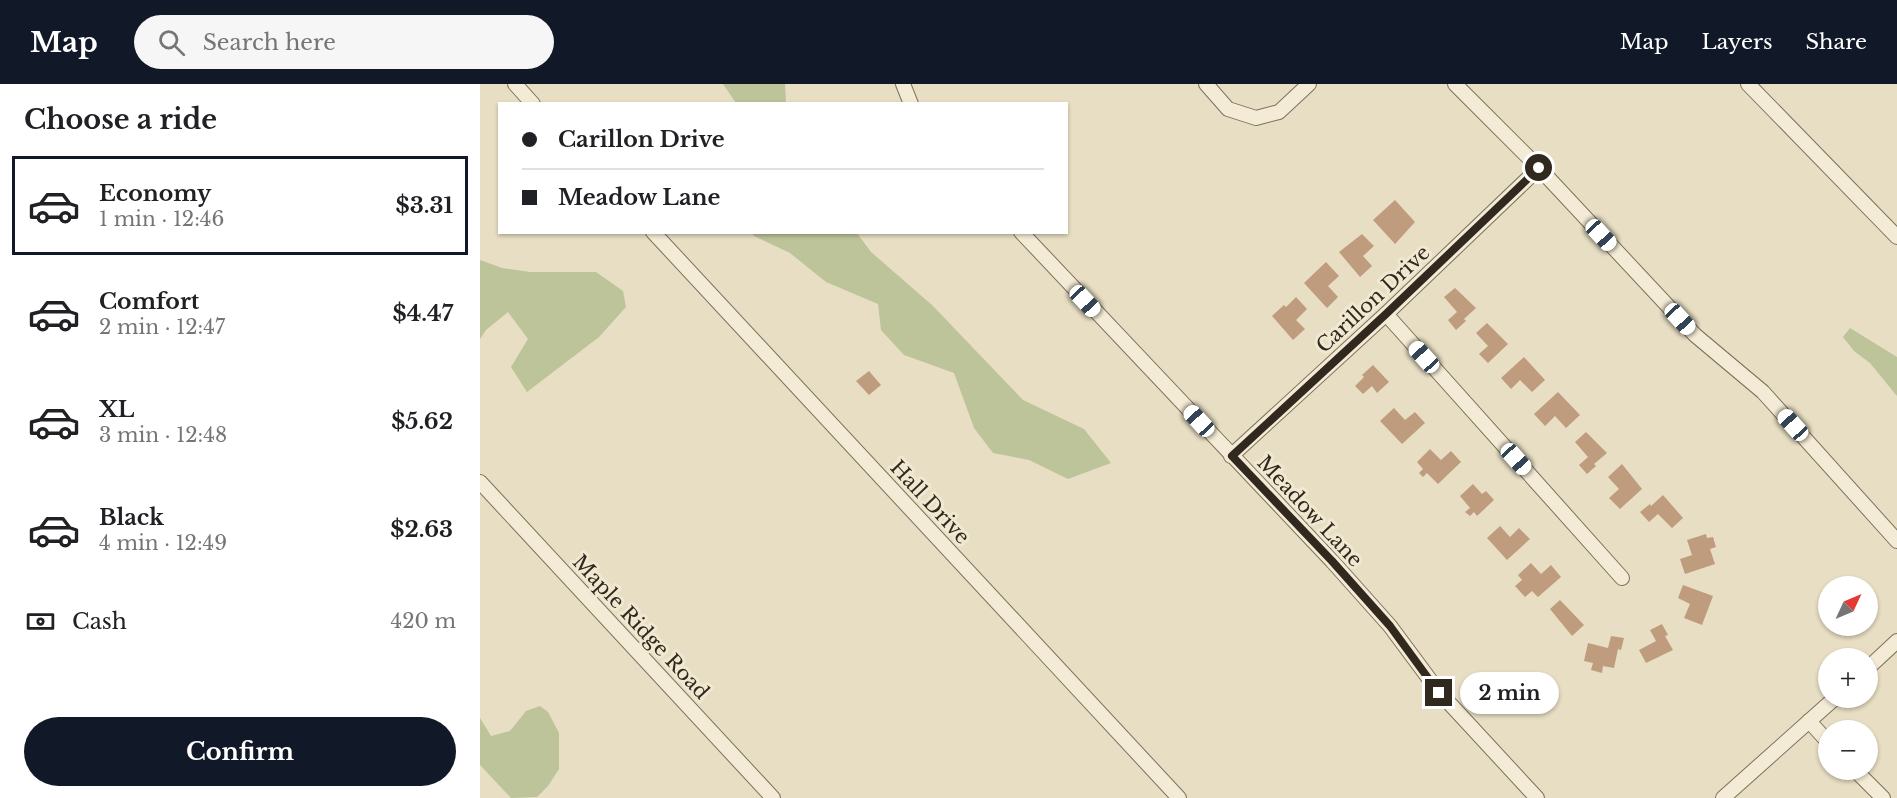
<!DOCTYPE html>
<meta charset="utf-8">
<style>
:root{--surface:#fff;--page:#f6f6f6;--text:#202124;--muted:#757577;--line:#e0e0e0;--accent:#111827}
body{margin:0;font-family:"Libre Baskerville",serif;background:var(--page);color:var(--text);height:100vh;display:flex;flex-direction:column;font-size:22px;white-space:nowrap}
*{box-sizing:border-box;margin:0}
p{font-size:20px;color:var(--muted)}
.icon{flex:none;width:33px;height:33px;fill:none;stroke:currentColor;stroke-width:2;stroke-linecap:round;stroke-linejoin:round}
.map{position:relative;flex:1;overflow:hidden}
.drawer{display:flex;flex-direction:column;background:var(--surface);width:480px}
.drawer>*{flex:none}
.hud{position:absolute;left:18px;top:18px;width:570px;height:132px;border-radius:0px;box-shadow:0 2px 4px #0004;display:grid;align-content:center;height:132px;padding:0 24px;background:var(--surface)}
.needle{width:39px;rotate:46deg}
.buttons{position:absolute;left:1338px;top:492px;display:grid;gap:12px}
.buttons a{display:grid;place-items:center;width:60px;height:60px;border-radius:50%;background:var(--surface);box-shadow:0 2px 4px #0004;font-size:30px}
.end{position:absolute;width:27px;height:27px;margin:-14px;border:8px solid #31281e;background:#fff;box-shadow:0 0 0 3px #fff}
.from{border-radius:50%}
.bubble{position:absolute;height:42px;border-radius:21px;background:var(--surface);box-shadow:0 2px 4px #0004;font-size:20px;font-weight:700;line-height:42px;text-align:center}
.car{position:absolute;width:18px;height:36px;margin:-18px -9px;border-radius:8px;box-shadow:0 0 4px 2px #0007;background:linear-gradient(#fff 24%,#345 0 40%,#fff 0 76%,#345 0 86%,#fff 0)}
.hud b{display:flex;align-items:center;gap:21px;height:57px;font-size:22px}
.hud b+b{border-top:2px solid var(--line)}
.hud i{width:15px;height:15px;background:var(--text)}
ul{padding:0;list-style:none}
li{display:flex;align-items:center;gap:18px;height:99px;margin:0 12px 9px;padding:0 12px;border:3px solid transparent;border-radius:0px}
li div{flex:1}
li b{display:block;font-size:22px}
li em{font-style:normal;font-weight:700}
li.selected{border-color:var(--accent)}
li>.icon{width:54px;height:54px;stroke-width:1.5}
h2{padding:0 24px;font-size:27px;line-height:72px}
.pay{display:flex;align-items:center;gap:15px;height:66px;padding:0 24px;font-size:22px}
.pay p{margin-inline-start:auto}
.action{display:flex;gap:12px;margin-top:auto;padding:12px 24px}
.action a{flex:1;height:69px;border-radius:36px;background:var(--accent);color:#fff;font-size:24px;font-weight:700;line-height:69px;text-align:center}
header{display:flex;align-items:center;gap:36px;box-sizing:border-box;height:84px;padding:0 30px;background:var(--accent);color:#fff}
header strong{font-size:28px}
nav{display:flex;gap:33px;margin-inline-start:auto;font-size:21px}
.search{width:420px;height:54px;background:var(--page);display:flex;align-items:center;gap:15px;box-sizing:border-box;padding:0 21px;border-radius:33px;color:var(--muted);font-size:22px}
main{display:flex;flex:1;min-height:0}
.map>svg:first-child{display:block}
.green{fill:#bdc499}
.building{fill:#c09c7e}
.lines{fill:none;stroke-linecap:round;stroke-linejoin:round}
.minor-casing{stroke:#7f705c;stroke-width:16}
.minor{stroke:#f3ebd5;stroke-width:14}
.route{stroke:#31281e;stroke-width:8}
.labels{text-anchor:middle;stroke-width:6;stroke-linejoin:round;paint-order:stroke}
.street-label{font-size:20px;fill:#31281e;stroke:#f0e8d1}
</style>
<header>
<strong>Map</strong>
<div class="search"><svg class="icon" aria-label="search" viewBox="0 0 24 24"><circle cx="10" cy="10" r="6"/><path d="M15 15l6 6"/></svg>Search here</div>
<nav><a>Map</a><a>Layers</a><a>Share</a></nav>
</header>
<main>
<section class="drawer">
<h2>Choose a ride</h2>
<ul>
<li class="selected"><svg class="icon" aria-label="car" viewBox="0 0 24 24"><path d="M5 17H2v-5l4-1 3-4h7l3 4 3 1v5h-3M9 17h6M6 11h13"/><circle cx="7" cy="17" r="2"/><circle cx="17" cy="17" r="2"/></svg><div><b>Economy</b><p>1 min · 12:46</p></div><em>$3.31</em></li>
<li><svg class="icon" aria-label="car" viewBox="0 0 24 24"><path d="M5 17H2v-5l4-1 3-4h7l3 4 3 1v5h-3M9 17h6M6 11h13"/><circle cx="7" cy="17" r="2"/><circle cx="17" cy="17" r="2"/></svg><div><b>Comfort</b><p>2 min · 12:47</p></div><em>$4.47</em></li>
<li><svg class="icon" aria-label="car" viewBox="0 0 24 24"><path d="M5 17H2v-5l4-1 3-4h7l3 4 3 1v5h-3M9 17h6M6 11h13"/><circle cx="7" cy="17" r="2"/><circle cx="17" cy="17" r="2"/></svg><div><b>XL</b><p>3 min · 12:48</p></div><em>$5.62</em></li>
<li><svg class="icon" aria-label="car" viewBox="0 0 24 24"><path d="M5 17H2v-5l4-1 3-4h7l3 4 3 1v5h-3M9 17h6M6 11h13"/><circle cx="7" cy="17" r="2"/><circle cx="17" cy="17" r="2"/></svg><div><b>Black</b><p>4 min · 12:49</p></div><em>$2.63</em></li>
</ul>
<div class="pay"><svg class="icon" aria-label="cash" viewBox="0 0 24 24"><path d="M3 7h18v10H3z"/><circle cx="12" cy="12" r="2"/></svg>Cash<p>420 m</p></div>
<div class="action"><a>Confirm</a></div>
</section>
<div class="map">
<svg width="1417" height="714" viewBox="0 0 1417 714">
<rect width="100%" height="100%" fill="#e7dec3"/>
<g class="green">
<polygon points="243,0 305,0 306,19 256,19"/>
<polygon points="272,149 377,149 391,168 452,221 543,316 604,345 631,379 588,395 549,376 513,369 494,344 474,289 424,271 401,246 398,220 346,198 310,169 274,152"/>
<polygon points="0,176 22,184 50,188 116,188 143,207 146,223 119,253 47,308 31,283 48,255 28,228 6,246 0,255"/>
<polygon points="1370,244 1417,273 1417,312 1390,279 1374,267 1363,253"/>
<polygon points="60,622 68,628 79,649 79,685 68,702 57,713 31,714 0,681 0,634 11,652 30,647 46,627"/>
</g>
<g class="building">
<polygon points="915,116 935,138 915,160 893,136"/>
<polygon points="882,150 894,162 883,172 892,182 880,193 859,168"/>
<polygon points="846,178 859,192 848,202 858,213 847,224 824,199"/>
<polygon points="975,204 996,224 984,235 986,237 976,246 968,236 977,228 964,213"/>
<polygon points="816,213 827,225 816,236 825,245 813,256 792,232 804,221 806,223"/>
<polygon points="1007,239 1028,260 1008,279 999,270 1008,262 996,249"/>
<polygon points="1044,273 1065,296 1052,308 1040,296 1031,305 1021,294"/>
<polygon points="893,281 909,298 897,309 892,302 883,310 875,302 884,293 882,291"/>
<polygon points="389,287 401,301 389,311 376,297"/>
<polygon points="1078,308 1100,331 1086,344 1075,332 1065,342 1054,330"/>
<polygon points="914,324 925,336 935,328 945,339 922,360 900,337"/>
<polygon points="1106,348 1127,369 1114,380 1116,382 1107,390 1099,381 1108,373 1095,358"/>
<polygon points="950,365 961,376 971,367 981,378 958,400 947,389 943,393 939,389 943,385 937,378"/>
<polygon points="1142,380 1162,405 1140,425 1129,414 1139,405 1128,393"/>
<polygon points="993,400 1002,410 1006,407 1014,416 997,432 994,428 990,432 985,428 990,424 980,412"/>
<polygon points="1183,411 1203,434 1192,444 1178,430 1169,438 1160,428 1170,420 1171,422"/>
<polygon points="1020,442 1030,453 1039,444 1050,455 1027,476 1007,454"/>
<polygon points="1226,450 1227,454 1233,453 1236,463 1230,465 1235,480 1205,490 1200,475 1212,471 1207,456"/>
<polygon points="1051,479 1061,490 1071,481 1081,493 1058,513 1052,507 1045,513 1035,502 1042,496 1038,491"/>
<polygon points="1203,501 1233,512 1222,541 1204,534 1210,520 1198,514"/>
<polygon points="1080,516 1104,541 1092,552 1070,525"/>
<polygon points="1182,540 1188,551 1185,552 1193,566 1166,579 1159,566 1176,557 1170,546"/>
<polygon points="1131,552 1144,554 1141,566 1138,565 1134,584 1123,582 1122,589 1111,586 1113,579 1104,577 1108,559 1128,564"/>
</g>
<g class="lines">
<g class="minor-casing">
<g id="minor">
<polyline points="35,0 53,20"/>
<polyline points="423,0 431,20"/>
<polyline points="726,0 748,25 776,34 799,28 829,0"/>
<polyline points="975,0 1059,84 1215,251 1283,308 1417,457"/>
<polyline points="1268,0 1417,153"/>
<polyline points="173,148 699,714"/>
<polyline points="541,148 852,477 910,542 959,608 1057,714"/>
<polyline points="906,230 1142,494"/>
<polyline points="751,372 906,230 1059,84"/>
<polyline points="0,398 293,714"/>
<polyline points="1388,584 1417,557"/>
<polyline points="1329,637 1348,658"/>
<polyline points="1375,686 1403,714"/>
<polyline points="1243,714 1355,614"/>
</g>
</g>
<use href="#minor" class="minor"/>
</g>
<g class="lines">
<polyline class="route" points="959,609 910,542 852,477 752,372 906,230 1059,84"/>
</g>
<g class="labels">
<g class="street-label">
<text transform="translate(893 215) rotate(-43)" y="7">Carillon Drive</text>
<text transform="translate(450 418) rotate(47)" y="7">Hall Drive</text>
<text transform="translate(830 427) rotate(47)" y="7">Meadow Lane</text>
<text transform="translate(161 543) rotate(47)" y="7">Maple Ridge Road</text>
</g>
</g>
</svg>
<div class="buttons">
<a><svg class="needle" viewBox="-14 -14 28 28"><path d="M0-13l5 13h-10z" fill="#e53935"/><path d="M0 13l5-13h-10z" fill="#757577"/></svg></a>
<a>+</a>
<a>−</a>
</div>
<i class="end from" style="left:1059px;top:84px"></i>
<i class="end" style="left:959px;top:609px"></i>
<div class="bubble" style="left:980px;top:588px;width:99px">2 min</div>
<i class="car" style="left:1121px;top:151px;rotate:137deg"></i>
<i class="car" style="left:605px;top:217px;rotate:137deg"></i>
<i class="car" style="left:1200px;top:235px;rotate:137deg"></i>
<i class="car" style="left:944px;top:273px;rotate:318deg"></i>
<i class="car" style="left:719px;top:337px;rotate:317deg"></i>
<i class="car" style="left:1313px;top:341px;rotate:318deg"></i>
<i class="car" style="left:1036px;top:375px;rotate:138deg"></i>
<div class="hud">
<b><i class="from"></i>Carillon Drive</b>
<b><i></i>Meadow Lane</b>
</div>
</div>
</main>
